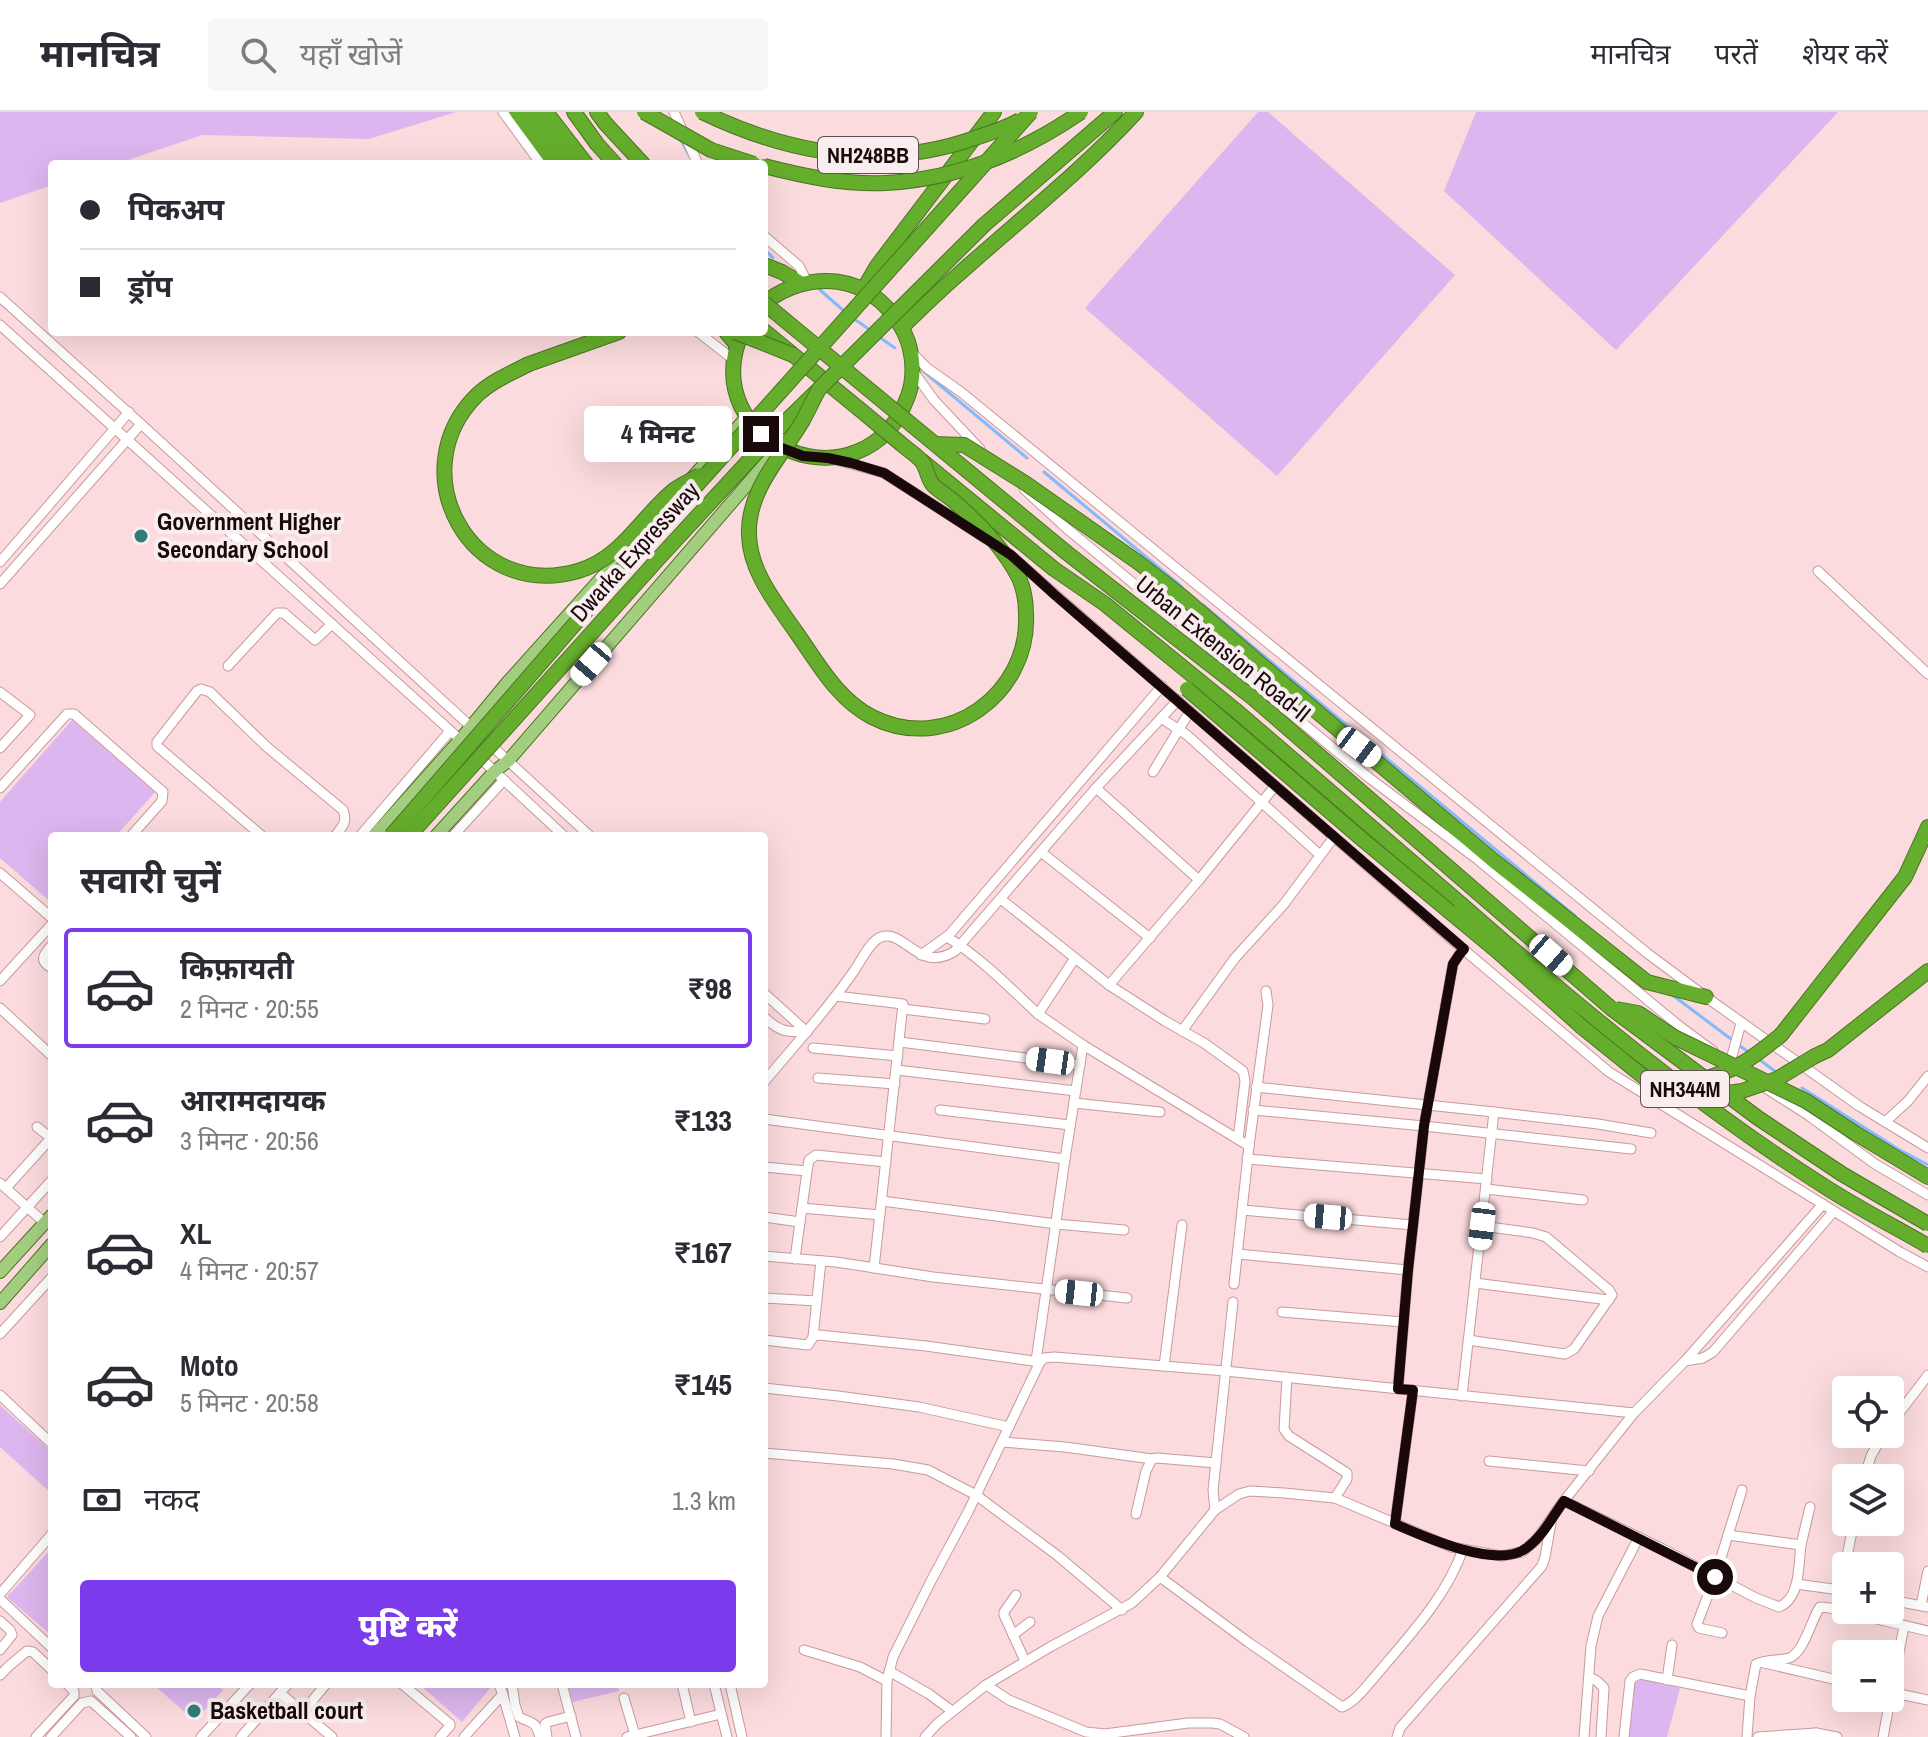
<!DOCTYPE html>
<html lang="hi">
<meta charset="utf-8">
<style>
:root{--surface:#fff;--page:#f7f7f7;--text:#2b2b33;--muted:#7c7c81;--line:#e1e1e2;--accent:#7c3aed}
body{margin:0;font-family:"Archivo Narrow","Noto Sans Devanagari",sans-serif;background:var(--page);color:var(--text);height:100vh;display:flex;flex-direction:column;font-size:30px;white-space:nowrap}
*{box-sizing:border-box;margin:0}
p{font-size:26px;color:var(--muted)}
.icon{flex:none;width:44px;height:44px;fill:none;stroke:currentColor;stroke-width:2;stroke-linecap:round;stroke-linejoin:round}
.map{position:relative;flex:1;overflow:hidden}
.panel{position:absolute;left:48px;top:720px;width:720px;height:856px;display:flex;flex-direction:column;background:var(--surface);border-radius:8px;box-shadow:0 8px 32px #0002}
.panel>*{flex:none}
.hud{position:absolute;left:48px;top:48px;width:720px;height:176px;border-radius:8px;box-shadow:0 8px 32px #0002;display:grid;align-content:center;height:176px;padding:0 32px;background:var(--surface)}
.controls{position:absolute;left:1832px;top:1264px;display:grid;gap:16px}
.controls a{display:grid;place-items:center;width:72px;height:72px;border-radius:8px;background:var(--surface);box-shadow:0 8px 32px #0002;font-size:40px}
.end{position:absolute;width:36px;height:36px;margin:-18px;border:10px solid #1a090b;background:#fff;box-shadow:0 0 0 4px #fff}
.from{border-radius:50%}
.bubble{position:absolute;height:56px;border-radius:8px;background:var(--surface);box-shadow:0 8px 32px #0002;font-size:26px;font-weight:800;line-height:56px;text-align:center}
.car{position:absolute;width:24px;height:48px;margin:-24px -12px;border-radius:10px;box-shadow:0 0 6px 2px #0007;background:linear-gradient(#fff 24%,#345 0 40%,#fff 0 76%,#345 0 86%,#fff 0)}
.hud b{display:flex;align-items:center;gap:28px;height:76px;font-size:30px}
.hud b+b{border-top:2px solid var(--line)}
.hud i{width:20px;height:20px;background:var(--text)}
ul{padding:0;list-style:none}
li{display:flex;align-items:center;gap:24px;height:120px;margin:0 16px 12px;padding:0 16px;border:4px solid transparent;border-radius:8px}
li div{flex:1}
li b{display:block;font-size:30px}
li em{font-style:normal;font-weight:800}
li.on{border-color:var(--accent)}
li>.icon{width:72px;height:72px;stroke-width:1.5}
h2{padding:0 32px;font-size:36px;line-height:96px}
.pay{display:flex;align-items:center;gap:20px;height:88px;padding:0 32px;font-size:30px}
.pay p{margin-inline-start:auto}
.cta{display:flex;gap:16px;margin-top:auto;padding:16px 32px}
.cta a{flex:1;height:92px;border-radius:8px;background:var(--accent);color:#fff;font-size:32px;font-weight:800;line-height:92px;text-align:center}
header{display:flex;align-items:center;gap:48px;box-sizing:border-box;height:112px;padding:0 40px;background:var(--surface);border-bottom:2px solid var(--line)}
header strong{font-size:38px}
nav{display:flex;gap:44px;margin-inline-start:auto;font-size:28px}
.search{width:560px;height:72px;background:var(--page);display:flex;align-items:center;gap:20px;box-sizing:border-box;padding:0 28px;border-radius:8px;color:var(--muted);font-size:30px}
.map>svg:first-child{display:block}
.green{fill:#dcb6ee}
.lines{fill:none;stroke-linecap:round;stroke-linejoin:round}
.stream{stroke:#84bafc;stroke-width:3}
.minor-casing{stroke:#ca999c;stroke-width:11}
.major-casing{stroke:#4b7420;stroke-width:14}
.highway-casing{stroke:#4b7420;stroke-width:16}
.minor{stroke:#fff;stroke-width:9}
.major{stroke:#a3ce80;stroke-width:12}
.highway{stroke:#65ad2c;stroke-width:14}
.highway-bridge-casing{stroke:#4b7420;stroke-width:16;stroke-linecap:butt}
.highway-bridge{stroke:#65ad2c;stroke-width:14}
.route{stroke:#1a090b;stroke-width:10}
.poi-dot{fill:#327b7b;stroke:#f9eeef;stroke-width:3}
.labels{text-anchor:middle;stroke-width:8;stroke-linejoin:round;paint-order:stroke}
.shield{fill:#f9eeef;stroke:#5d4e4f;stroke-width:2}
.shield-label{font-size:22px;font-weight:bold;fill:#1a090b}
.poi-label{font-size:24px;font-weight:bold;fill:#1a090b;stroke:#f9eeef;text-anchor:start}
.street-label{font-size:24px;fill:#1a090b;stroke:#f9eeef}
</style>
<header>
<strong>मानचित्र</strong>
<div class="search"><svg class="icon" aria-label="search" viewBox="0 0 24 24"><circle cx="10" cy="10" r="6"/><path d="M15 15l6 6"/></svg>यहाँ खोजें</div>
<nav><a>मानचित्र</a><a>परतें</a><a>शेयर करें</a></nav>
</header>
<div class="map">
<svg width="1928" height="1625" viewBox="0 0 1928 1625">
<rect width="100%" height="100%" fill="#fbdbdd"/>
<g class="green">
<polygon points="0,0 456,0 369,27 202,23 116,52 52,52 52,73 0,91"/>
<polygon points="1258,0 1268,0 1455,163 1277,364 1085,196"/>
<polygon points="1476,0 1838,0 1616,238 1444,79"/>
<polygon points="72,608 155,680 116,724 52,724 52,791 0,746 0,690"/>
<polygon points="0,1293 52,1340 52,1382 0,1335"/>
<polygon points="52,1436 52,1524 7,1485"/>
<polygon points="1642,1567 1680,1576 1667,1625 1628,1625 1633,1572"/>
<polygon points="157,1572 185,1572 187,1574 189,1572 216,1572 223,1578 195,1609 155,1574"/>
<polygon points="419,1572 490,1572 492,1574 462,1610"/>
<polygon points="567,1572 617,1572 619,1579 573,1590"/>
</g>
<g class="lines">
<g class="stream">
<polyline points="681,28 689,43"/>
<polyline points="764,137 773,146"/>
<polyline points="820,178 844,199"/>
<polyline points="853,206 870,218"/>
<polyline points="879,225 895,236"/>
<polyline points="923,259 1027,346"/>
<polyline points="1044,360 1182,475"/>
<polyline points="1203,493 1575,804"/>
<polyline points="1671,882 1731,927"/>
<polyline points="1740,934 1750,941"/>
<polyline points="1760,948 1776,960"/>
<polyline points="1802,976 1898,1037 1928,1053"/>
</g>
<g class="minor-casing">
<g id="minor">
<polyline points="503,0 541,52"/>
<polyline points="674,0 698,52"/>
<polyline points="764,124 799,154 807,170"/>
<polyline points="0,185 141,312 590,724"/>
<polyline points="0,213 464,631"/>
<polyline points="698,220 734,248"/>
<polyline points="911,240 927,256 961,280 1647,841 1706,885 1859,994 1928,1036"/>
<polyline points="913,259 934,288 980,337"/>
<polyline points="833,347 884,361 985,426"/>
<polyline points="1024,377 1065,415 1368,665 1477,747 1678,913 1713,939"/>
<polyline points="1008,441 1457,832 1609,960 1900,1140 1928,1155"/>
<polyline points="0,450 129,300"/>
<polyline points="1818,459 1928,562"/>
<polyline points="0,472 141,312"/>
<polyline points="228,554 277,501 284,501 315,528 332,512"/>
<polyline points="0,580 30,603 0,636"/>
<polyline points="1161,606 1187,623 1320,743"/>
<polyline points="478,644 564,724"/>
<polyline points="1153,660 1190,599"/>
<polyline points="0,676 67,602 74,602 163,680 162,689 131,724"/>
<polyline points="1096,676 1199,768"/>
<path d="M262,724L157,634V630L197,579L201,577L210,580L267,635L343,698C348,710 342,715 335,724"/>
<polyline points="360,724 450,619"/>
<polyline points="453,724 504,668"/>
<polyline points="1041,740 1150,826"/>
<polyline points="0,761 52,806"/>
<polyline points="1002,788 1109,873 1199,768 1275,674"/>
<path d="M947,825C981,846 1009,875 1038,902"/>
<path d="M52,833C44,842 38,849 52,856"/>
<polyline points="921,843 949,823 1162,574"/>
<polyline points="1075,846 1038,902 1083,933 1249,1034"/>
<polyline points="0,869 52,812"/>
<polyline points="1109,873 1165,909 1204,931 1243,959 1245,969 1238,1027"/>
<polyline points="764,881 807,920"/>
<polyline points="836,884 903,892 874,1156"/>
<polyline points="0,896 52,944"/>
<polyline points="903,897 985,907"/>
<path d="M764,905C780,920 786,920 807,920"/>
<polyline points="1182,919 1235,846 1284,792 1334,725"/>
<polyline points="900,930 1080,953"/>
<polyline points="813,936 898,944"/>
<polyline points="1730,951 1741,911"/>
<polyline points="897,958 1076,979"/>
<polyline points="818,966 895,972"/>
<path d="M764,970C795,933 827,898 854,859C861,849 870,829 881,825C905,817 919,862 955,839L1096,676L1178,588"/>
<polyline points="1256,975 1494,1000 1598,1012 1651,1021"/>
<polyline points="1764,975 1808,1003 1875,1052 1928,1083"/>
<polyline points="1074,991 1160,1000"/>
<polyline points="940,998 1070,1013"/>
<polyline points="1253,998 1424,1014 1631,1037"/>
<polyline points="764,1007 1065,1047"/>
<polyline points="1885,1010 1908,989 1928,964"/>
<polyline points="37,1015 51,1026"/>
<polyline points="1247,1047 1487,1067"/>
<polyline points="764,1055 807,1059 802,1096"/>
<polyline points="807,1059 809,1048 816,1043 886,1050"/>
<polyline points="0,1071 45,1111"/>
<polyline points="6,1076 52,1025"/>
<polyline points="1486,1077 1583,1088"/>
<polyline points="882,1089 1056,1112 1124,1118"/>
<polyline points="1242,1098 1413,1113"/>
<polyline points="764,1105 800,1110 802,1096 880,1103"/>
<polyline points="0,1125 52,1068"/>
<polyline points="1238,1142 1408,1158"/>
<polyline points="764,1144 836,1150 933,1165 1127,1186"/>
<polyline points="795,1147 800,1110"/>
<polyline points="1475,1171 1609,1188"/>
<polyline points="1234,1172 1249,1034 1268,893 1266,879"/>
<polyline points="764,1186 817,1189"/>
<polyline points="1282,1200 1403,1210"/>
<polyline points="0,1222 52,1165"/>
<polyline points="813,1225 821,1149"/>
<polyline points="764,1228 808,1233 814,1224 819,1223 926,1234 1040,1250"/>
<polyline points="1468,1228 1565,1242 1574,1237 1612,1183 1609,1178 1546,1125 1533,1121 1482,1114"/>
<polyline points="1036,1249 1065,1047 1083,933"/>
<polyline points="1685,1249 1703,1246 1713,1240 1834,1099"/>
<polyline points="1164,1254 1182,1113"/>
<polyline points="1287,1265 1284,1317 1289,1324 1347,1361 1347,1367 1335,1386"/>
<polyline points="764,1276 838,1284 919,1295 1009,1315"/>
<polyline points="1398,1277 1408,1158 1424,1014 1453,852 1459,843 1464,837"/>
<polyline points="0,1283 52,1332"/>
<polyline points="1462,1284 1494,1000"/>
<polyline points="1890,1313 1928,1263"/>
<polyline points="1002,1330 1065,1335 1152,1347"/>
<polyline points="764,1341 893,1352 928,1358 976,1383 1058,1444 1122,1498"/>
<polyline points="1489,1349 1589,1359"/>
<polyline points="1864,1366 1871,1344 1883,1322"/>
<path d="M1564,1389L1663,1437L1756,1486L1779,1495C1801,1486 1798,1454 1801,1433L1728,1423"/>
<polyline points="1215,1398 1213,1378 1233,1190"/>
<polyline points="1136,1402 1146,1359 1152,1347 1157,1346 1216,1351"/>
<polyline points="1395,1412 1413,1278"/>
<polyline points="1801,1433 1810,1395"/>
<path d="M1160,1465L1248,1530L1342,1595C1356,1590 1368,1572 1378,1561C1409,1524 1447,1484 1463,1437"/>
<polyline points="1796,1472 1840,1478"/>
<polyline points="1846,1479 1840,1478 1854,1410"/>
<polyline points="0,1482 52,1422"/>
<polyline points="1016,1483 1004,1500 1004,1503 1025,1549"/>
<polyline points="0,1487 52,1536"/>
<polyline points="1890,1488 1928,1495"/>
<polyline points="1921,1493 1928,1459"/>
<polyline points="0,1509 10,1518 12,1523 0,1538"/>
<polyline points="1722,1521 1699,1516 1697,1512 1715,1465 1742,1378"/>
<polyline points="1013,1523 1030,1510"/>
<polyline points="804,1538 860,1555 887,1569"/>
<polyline points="1764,1551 1846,1570"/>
<polyline points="889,1559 929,1582 952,1599"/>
<polyline points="0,1563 9,1554 27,1539 33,1540 52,1558"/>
<polyline points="1589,1565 1597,1569 1604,1576 1601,1625"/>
<polyline points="1667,1568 1672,1533"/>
<polyline points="98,1572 96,1574 97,1579 146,1625"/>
<polyline points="402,1572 450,1612 450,1614 440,1625"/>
<polyline points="498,1572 501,1577 515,1625"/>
<path d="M512,1572L515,1593L519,1605C533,1612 535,1608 540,1625"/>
<polyline points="562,1572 576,1625"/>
<polyline points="682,1572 691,1610"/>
<polyline points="714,1572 727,1625"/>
<polyline points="730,1572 742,1625"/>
<polyline points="986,1573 1009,1588 1086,1620 1105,1622 1188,1611 1212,1611 1220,1612 1244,1625"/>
<polyline points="1890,1580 1928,1588"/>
<polyline points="280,1581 332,1625"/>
<polyline points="624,1586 635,1623"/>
<polyline points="303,1600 326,1572"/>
<polyline points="1815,1624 1816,1621 1837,1625"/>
<polyline points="36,1625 74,1584 74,1579 67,1572"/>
<polyline points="51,1625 82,1591 91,1589 131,1625"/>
<polyline points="201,1625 250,1572"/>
<polyline points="241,1625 288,1572"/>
<polyline points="464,1625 503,1582"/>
<polyline points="547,1625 545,1612 548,1610 571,1604"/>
<polyline points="627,1625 721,1602"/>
<polyline points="886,1625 887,1569 893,1545 931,1469 968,1400 1040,1250 1044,1246 1054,1245 1225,1259 1634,1301"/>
<polyline points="925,1625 938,1611 986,1573 1050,1535 1132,1491 1160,1465 1215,1398 1239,1382 1250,1379 1284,1381 1335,1386 1451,1435 1501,1444 1522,1440 1537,1427 1559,1395 1634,1301 1685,1249 1823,1092"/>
<polyline points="1397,1625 1400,1616 1542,1454 1545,1445 1551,1411"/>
<polyline points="1584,1625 1591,1534 1598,1504 1639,1425"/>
<path d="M1624,1625L1630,1569L1633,1565L1640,1562L1750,1584L1756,1552C1767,1547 1778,1549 1789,1546C1804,1541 1811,1508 1820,1495L1830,1496L1928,1519"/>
<polyline points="1747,1625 1750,1584"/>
<polyline points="1758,1625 1816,1621"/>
<polyline points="1883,1625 1904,1514"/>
</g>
</g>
<g class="major-casing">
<g id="major">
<polyline points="692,366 747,305"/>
<polyline points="374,724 460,628 507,571 666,394"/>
<polyline points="436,724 495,659 508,649 777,338"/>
<polyline points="0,1160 52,1103"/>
<polyline points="0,1191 52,1132"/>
</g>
</g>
<g class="highway-casing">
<g id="highway">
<polyline points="517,0 547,41 558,52"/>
<polyline points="531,0 571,52"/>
<polyline points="546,0 586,52"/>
<polyline points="574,0 597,32 615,52"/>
<polyline points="597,0 605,11 643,52"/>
<polyline points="984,113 1115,0"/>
<polyline points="764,153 782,160 800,171"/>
<polyline points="863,178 877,154 994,0"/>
<path d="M902,215C921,197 940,178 960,161C1019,108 1082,59 1136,0"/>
<polyline points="764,219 858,296"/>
<polyline points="726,220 737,233"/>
<path d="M742,220C693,334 865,402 908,284C916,262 913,233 900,213C869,162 810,156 764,191"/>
<polyline points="529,252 619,220"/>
<polyline points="778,317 816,280"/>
<polyline points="922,349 1054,457 1105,492 1240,602 1461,792"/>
<polyline points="1270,560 1494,749 1647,870 1706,885"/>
<polyline points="1781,923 1905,765 1928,715"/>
<polyline points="1815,944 1828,938 1928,859"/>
<polyline points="1855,1021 1928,1065"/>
</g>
</g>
<use href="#minor" class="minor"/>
<use href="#major" class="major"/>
<use href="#highway" class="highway"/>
<g class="highway-bridge-casing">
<g id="highway-bridge">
<polyline points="644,0 711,38 754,52"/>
<path d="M702,0C789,42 882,59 975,26C991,21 1006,16 1020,8"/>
<path d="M764,54C803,64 845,73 886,71C957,67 1023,40 1081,0"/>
<polyline points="764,191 1067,441 1253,586 1612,897 1758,1006 1842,1062 1928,1112"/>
<polyline points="735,220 793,243"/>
<path d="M529,252C511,261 492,269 477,283C400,359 470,490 578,459C621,447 641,405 674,378C682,372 692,368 700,363"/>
<path d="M858,296C874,309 889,322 905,335C911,340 919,345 923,351C927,358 928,367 933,373C940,380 950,385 957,392C980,412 1005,438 1019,466C1024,477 1026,490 1026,502C1030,582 947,643 872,605C837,587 818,551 796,520C776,491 750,460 749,423C747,379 781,345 802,310C808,299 813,288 819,277L984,113"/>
<polyline points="934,332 964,333 1025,371 1139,451 1184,486 1270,560"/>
<polyline points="1187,577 1363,728 1496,838 1582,915 1655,974 1686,982 1721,982 1742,979 1777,967 1815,944"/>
<polyline points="391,724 644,432 1031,0"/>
<polyline points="409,724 659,446 778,317"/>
<path d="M1461,792C1577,894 1697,994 1827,1076C1860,1097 1895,1115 1928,1134"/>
<polyline points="1616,897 1638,901 1674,925 1806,989 1855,1021"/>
<path d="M1699,968C1735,960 1754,945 1781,923"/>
</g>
</g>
<use href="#highway-bridge" class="highway-bridge"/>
</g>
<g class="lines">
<path class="route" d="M761,322L779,335L803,344L828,346L851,351L884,361L1011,443L1055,483L1464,837L1459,843L1453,852L1424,1014L1408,1158L1398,1277L1413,1278L1395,1412C1425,1425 1496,1457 1525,1437C1542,1426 1552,1405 1564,1389L1715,1465"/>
</g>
<g class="poi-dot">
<circle cx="141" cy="424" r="8"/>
<circle cx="194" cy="1599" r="8"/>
</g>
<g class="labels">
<g class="shield">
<rect x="818" y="25" width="100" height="36" rx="6"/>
<rect x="1641" y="959" width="88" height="36" rx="6"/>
</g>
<g class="shield-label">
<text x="868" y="51">NH248BB</text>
<text x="1685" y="985">NH344M</text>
</g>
<g class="poi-label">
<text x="157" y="418">Government Higher<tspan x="157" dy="28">Secondary School</tspan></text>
<text x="210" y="1607">Basketball court</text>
</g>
<g class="street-label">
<text transform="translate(635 440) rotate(-48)" y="8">Dwarka Expressway</text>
<text transform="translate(1223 537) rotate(39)" y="8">Urban Extension Road-II</text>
</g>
</g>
</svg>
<div class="controls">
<a><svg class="icon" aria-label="locate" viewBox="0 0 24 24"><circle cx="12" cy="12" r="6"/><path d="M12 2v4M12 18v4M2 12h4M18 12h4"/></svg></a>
<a><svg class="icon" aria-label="layers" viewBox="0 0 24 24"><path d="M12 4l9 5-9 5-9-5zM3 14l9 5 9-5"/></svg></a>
<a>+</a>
<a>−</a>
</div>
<i class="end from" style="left:1715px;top:1465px"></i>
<i class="end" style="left:761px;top:322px"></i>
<div class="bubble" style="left:584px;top:294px;width:148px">4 मिनट</div>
<i class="car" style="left:591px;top:552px;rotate:221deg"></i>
<i class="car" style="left:1359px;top:635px;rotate:127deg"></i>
<i class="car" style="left:1551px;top:843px;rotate:131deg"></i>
<i class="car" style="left:1050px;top:949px;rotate:278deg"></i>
<i class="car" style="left:1328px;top:1105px;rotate:275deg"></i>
<i class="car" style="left:1482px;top:1114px;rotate:187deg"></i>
<i class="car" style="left:1079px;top:1181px;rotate:276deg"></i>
<div class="hud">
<b><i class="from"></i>पिकअप</b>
<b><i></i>ड्रॉप</b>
</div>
<section class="panel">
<h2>सवारी चुनें</h2>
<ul>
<li class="on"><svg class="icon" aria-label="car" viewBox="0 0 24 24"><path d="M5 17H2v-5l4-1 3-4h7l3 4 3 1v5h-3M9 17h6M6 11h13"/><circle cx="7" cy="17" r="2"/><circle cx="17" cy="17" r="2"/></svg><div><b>किफ़ायती</b><p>2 मिनट · 20:55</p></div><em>₹98</em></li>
<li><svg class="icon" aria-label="car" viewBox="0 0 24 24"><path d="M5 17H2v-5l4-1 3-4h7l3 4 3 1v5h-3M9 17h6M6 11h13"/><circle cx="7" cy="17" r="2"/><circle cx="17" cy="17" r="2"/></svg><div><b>आरामदायक</b><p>3 मिनट · 20:56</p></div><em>₹133</em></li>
<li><svg class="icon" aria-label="car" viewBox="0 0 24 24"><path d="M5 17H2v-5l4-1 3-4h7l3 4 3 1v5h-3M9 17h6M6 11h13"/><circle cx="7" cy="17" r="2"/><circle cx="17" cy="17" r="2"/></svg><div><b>XL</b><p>4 मिनट · 20:57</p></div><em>₹167</em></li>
<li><svg class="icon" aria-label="car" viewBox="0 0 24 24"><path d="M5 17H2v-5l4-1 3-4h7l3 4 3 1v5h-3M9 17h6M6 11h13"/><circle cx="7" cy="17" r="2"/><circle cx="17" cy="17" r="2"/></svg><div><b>Moto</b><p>5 मिनट · 20:58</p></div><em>₹145</em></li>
</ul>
<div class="pay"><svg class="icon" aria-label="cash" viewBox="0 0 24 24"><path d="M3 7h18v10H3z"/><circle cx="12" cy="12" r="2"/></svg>नकद<p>1.3 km</p></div>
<div class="cta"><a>पुष्टि करें</a></div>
</section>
</div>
